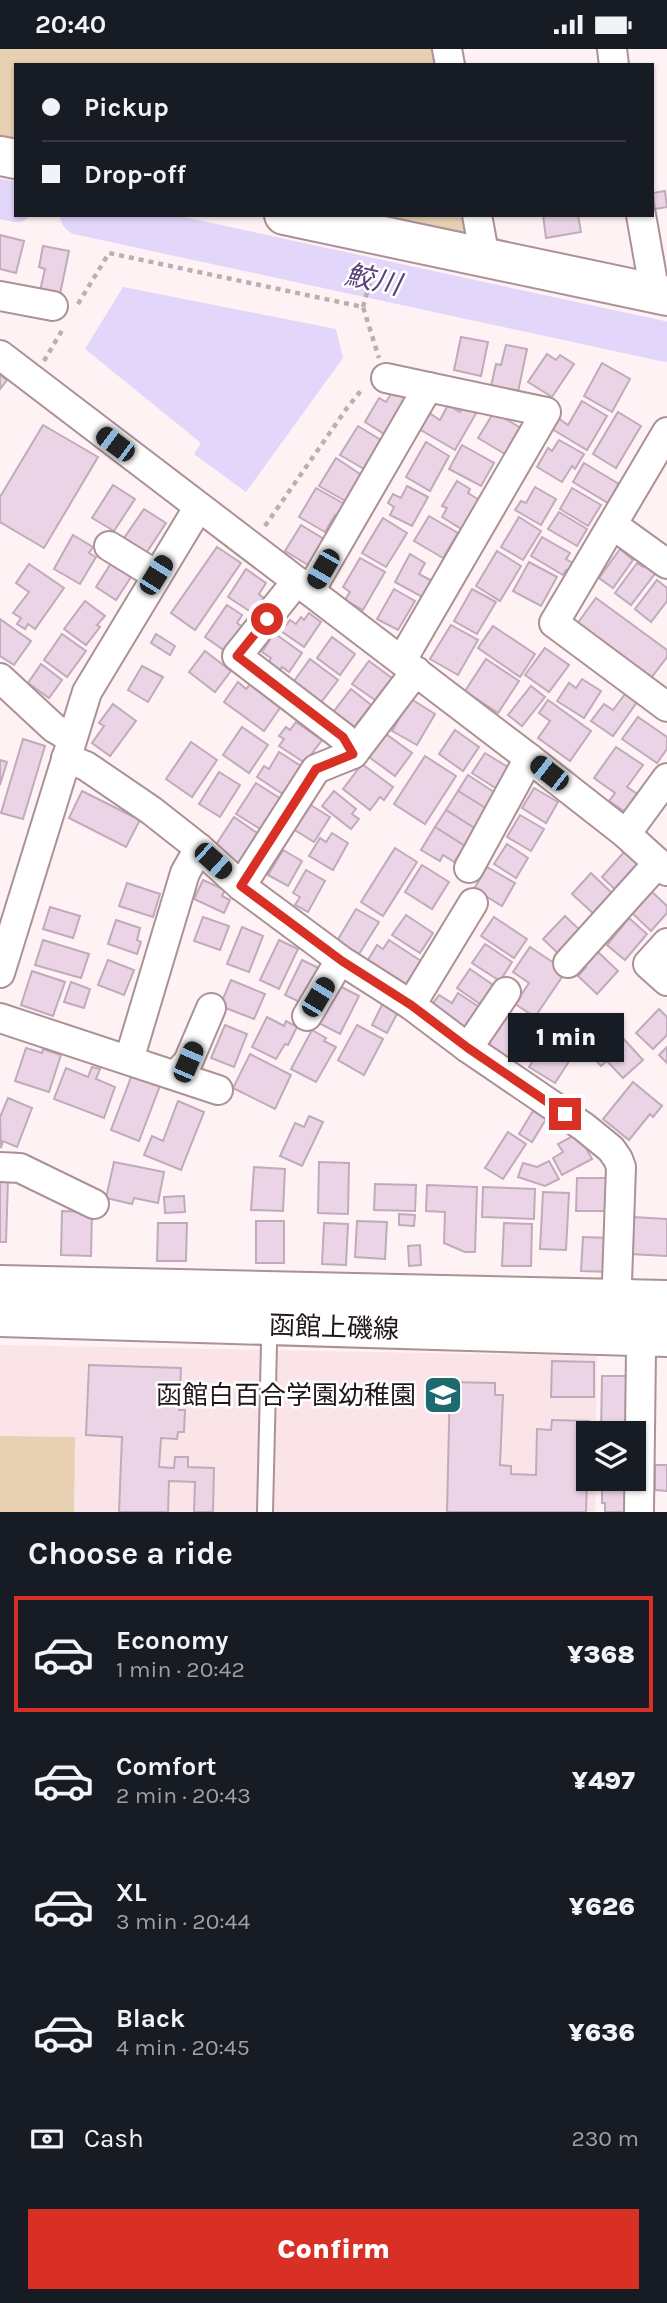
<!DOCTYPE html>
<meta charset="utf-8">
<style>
:root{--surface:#171b24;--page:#20242c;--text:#f1f3f6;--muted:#9ea1a6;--line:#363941;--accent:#d93025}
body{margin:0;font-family:Karla,"Noto Sans JP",sans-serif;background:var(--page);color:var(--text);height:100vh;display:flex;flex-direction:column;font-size:26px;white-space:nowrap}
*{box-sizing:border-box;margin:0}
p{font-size:23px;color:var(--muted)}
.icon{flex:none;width:38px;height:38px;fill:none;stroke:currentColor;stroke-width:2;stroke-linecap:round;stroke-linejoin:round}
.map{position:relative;height:1463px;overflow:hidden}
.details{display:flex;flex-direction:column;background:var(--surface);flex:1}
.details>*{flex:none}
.banner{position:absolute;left:14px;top:14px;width:640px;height:154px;border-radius:0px;box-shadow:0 2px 5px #0004;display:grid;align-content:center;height:154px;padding:0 28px;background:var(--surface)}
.controls{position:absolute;left:576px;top:1372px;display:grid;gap:14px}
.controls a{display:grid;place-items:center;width:70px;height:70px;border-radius:0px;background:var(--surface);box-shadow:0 2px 5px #0004;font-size:35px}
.end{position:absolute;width:32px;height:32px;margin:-16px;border:9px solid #d93025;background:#fff;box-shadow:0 0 0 4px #fff}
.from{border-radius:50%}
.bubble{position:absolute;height:49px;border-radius:0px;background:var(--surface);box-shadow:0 2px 5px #0004;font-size:23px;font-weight:800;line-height:49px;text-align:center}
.car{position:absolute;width:21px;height:42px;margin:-21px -10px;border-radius:9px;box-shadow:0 0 5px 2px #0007;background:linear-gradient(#222 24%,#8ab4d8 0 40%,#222 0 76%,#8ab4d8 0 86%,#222 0)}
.banner b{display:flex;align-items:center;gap:24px;height:66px;font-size:26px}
.banner b+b{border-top:2px solid var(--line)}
.banner i{width:18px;height:18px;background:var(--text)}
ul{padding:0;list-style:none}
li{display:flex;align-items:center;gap:21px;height:116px;margin:0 14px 10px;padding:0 14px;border:4px solid transparent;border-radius:0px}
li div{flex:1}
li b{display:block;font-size:26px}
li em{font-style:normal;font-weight:800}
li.on{border-color:var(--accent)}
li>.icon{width:63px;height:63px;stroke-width:1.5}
h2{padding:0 28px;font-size:32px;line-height:84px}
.pay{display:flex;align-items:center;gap:18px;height:77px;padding:0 28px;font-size:26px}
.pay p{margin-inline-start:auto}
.button{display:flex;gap:14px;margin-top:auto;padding:14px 28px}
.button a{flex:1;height:80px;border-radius:0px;background:var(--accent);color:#fff;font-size:28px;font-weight:800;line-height:80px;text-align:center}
.status{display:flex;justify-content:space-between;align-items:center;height:49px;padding:0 35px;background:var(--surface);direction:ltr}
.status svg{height:19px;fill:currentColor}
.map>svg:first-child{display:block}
.built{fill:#fbe4e8}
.green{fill:#e8d0b2}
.water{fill:#e3d6fb}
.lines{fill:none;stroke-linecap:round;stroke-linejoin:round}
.river{stroke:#e3d6fb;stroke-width:40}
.building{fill:#ead4e5;stroke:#c0aabb;stroke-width:2}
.lane-casing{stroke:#ac9195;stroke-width:18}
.street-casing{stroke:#ac9195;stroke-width:32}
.secondary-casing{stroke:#ac9195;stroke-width:42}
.primary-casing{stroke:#ac9195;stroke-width:42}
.path{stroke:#baafb1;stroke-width:4.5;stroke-dasharray:5 5;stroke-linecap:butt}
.lane{stroke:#fff;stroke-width:14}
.street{stroke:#fff;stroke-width:28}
.secondary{stroke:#fff;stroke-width:38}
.primary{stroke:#fff;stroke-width:38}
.route{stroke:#d93025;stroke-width:9}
.labels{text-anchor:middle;stroke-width:5;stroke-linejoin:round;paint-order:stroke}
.street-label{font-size:26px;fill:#211718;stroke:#fff}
.poi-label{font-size:26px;fill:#211718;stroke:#fff;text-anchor:end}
.water-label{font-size:28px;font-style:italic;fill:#584079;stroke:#fff}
</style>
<div class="status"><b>20:40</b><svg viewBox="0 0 49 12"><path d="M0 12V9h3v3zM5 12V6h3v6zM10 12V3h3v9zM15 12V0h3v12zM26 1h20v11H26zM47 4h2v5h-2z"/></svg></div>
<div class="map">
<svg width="667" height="1463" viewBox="0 0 667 1463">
<rect width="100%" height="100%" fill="#fef2f4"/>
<polygon class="built" points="0,1296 597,1307 596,1384 588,1384 588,1430 596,1430 595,1463 0,1463"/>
<g class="green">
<polygon points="0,0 432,0 435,16 16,16 16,97 0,94"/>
<polygon points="345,166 462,166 465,184 458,190"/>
<polygon points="0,1387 75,1388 74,1463 0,1463"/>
</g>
<polygon class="water" points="123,238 336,280 343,309 246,443 194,405 201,394 85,300"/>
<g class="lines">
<g class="river">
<polyline points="0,150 16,153"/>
<polyline points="80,166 667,293"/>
</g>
</g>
<g class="building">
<polygon points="665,142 667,158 655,160 653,144"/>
<polygon points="543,166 578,166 581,183 546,189"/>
<polygon points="0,186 24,192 16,224 0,220"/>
<polygon points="43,197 69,202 60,245 40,242 45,220 39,218"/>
<polygon points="461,288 488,293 481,327 454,321"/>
<polygon points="506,296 527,300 518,343 491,337 496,315 501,316"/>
<polygon points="547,305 556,311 560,306 574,315 552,348 528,333"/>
<polygon points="602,314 630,330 612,363 584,347"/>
<polygon points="0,326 7,331 0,340"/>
<polygon points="393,342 407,350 386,386 365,373 379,349 386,353"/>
<polygon points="582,352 607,367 587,401 552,380 558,369 568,376"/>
<polygon points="465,354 478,361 455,401 419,380 429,364 440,371 448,356 460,363"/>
<polygon points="494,363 521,379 505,405 478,389"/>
<polygon points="618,363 641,377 616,419 593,405"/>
<polygon points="43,376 98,408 44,499 0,473 0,448"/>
<polygon points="358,377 381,391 364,420 340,406"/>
<polygon points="559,391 584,405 575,420 572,417 562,433 537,418 548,399 552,402"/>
<polygon points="426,393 449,407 430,442 406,428"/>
<polygon points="462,396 494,414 481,437 449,420"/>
<polygon points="336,409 363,427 347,453 319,437"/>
<polygon points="584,414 619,435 608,454 573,433"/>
<polygon points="457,432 470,440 468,444 481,452 463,481 442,468 447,459 442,457"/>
<polygon points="113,436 135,450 114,482 92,469"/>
<polygon points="407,437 428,448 412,477 390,466 394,458 388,454 393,445 401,449"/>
<polygon points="535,438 556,450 541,476 515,461 521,452 526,454"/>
<polygon points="316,439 348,457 341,469 335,466 325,483 299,468"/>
<polygon points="572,439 601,456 588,477 560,460"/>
<polygon points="144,460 166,474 145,506 122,492"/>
<polygon points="559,463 587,480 577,497 548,480"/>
<polygon points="429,467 458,484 443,509 414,492"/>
<polygon points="519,468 541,482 523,511 501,498"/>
<polygon points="383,469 407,484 386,518 362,504"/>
<polygon points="301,476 324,490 308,516 285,502"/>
<polygon points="73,486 93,498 89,504 96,508 80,535 54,520"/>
<polygon points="542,488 570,504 566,510 576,516 571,523 566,521 563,526 531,507"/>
<polygon points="217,498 241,514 195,581 171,564"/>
<polygon points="620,500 633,511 613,539 599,529"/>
<polygon points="497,502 521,517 500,552 476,537"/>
<polygon points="410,505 425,514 419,525 434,533 424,549 395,533"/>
<polygon points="115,508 135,522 116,551 96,538"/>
<polygon points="360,509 385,523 363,561 345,551 350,543 343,538"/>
<polygon points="529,513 557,528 541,557 513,542"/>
<polygon points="637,514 643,518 646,514 657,522 631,556 615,544"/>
<polygon points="29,515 64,539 35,580 28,575 25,580 17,575 21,569 13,564 29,543 16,534"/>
<polygon points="246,520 266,534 259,545 265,550 254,565 228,548"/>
<polygon points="657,531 667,539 667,552 651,573 635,560"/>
<polygon points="394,540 415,552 398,581 377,570"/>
<polygon points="472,540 496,553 477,585 454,572"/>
<polygon points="596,549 667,601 667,608 651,629 577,575"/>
<polygon points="85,552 105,567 97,576 100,578 86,596 64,580"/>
<polygon points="227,556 242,566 237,574 244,579 228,604 205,588"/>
<polygon points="309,564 321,573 304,598 281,582 290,571 296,575 301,568 304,571"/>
<polygon points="0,570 31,592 14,616 0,607"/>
<polygon points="451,576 478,591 458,626 430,610"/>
<polygon points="493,577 535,605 520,628 478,599"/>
<polygon points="274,584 302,604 289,623 282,618 277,625 266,617 271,609 262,603"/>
<polygon points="62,585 86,602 67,628 44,611"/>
<polygon points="156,585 175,597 170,606 151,594"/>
<polygon points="332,588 355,605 340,626 317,609"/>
<polygon points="545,599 569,616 549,643 525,626"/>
<polygon points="205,602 231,622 215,643 189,623"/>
<polygon points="310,610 338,631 319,656 292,635"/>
<polygon points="486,610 519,632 498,664 465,642"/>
<polygon points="369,612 392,629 375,651 352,635"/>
<polygon points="41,615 62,631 49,649 28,634"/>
<polygon points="142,617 163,628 148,653 128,641"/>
<polygon points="582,630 601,642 584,669 557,652 569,634 576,639"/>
<polygon points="238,633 246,640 251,634 282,656 264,682 224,653"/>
<polygon points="531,637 545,648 522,677 508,666"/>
<polygon points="351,640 371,656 351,682 331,666"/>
<polygon points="625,645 637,653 613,687 591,672 604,655 613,661"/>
<polygon points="411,650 435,665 417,696 392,682"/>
<polygon points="548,651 591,682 570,712 538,689 550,672 539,664"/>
<polygon points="113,655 136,672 110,707 92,694 104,677 99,674"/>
<polygon points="638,668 667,688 667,700 657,714 622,690"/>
<polygon points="296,673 322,691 305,714 279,697 284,690 279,687 286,678 290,681"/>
<polygon points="242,678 268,696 249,724 223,706"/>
<polygon points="455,681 479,698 463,722 439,705"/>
<polygon points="386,685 412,704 395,727 369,708"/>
<polygon points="23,690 45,697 23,770 1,764"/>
<polygon points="191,693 217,711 192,748 166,730"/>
<polygon points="616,698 643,716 627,738 639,746 627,764 609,752 615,744 594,729"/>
<polygon points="279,703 301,717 283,745 257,728 264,717 269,720"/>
<polygon points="485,704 511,720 497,740 472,724"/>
<polygon points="425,707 456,727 425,775 394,755"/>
<polygon points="0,711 7,713 0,736"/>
<polygon points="362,715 393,738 384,751 380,748 370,761 343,740"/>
<polygon points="219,723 240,736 220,768 199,755"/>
<polygon points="468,726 497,745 487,760 458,742"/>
<polygon points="256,734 281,750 262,781 236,765"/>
<polygon points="534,739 558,753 546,774 522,759"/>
<polygon points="82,742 140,771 126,798 69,769"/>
<polygon points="334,742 356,760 352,765 359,770 351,780 322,757"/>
<polygon points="458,742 487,760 476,780 446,761"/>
<polygon points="309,755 330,768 314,793 293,780"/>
<polygon points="446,761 476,780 465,797 435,778"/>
<polygon points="520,766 544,780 531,802 507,788"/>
<polygon points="234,768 263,788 244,818 214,799"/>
<polygon points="435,778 465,797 454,813 443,806 440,812 421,801"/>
<polygon points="332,784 348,794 333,821 309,807 320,789 326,793"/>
<polygon points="507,795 528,809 516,829 494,815"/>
<polygon points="395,799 417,813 383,867 361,853"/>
<polygon points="283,801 302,812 288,837 268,826"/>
<polygon points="625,802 643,819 620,845 602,828"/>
<polygon points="422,816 449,833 432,860 405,843"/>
<polygon points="487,818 515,834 502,857 474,840"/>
<polygon points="306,821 325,832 308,863 295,856 300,848 293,844"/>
<polygon points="591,824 615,847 596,867 572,845"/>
<polygon points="203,831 225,841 222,847 230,851 224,864 194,850"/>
<polygon points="127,834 160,845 153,868 119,857"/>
<polygon points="649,840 667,857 667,864 651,882 629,861"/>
<polygon points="50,858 80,867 73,889 43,880"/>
<polygon points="356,860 379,873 359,905 337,892"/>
<polygon points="406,866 433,884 420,904 392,886"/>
<polygon points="565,867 584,885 562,908 543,890"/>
<polygon points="203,868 229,877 220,901 194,892"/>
<polygon points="494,868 527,890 514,909 481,887"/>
<polygon points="629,869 647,885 625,911 607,896"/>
<polygon points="116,871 140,879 137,891 141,893 137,905 108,895"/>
<polygon points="242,878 263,887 249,923 227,915"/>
<polygon points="43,891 89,905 81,929 35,916"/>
<polygon points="279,891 298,900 279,940 260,931"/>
<polygon points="389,891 421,912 406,935 368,911 377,896 383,900"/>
<polygon points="485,895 512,913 500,932 472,914"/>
<polygon points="530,898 566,922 535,968 515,955 529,934 513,923"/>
<polygon points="596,901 618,922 597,945 578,927 586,918 583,915"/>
<polygon points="108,911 134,921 124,946 98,936"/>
<polygon points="302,911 323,921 306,956 285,946"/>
<polygon points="470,920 496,938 483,957 457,939"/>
<polygon points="32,922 65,933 53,967 21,956"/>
<polygon points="231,931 265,945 254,970 220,957"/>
<polygon points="71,933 90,940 84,959 64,953"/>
<polygon points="336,935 359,947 340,985 317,973"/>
<polygon points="458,944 479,958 465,979 431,957 439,946 452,954"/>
<polygon points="383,954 398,963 387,984 372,976"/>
<polygon points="659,960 667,968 667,986 653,1000 636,984"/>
<polygon points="507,962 532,978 508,1015 483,999"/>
<polygon points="267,968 284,977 286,972 297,978 288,996 285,995 276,1010 252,998"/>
<polygon points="610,975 643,1011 623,1029 607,1012 601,1017 594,1009 599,1004 589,994"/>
<polygon points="225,976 247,985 234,1018 211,1009"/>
<polygon points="357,976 383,990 364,1026 338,1011"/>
<polygon points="312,981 326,989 324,992 336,998 316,1033 291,1020"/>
<polygon points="551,984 577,1000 555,1034 529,1018"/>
<polygon points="667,998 667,1014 659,1006"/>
<polygon points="26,999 42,1004 43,1000 61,1006 49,1043 15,1032"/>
<polygon points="250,1005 291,1026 275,1060 233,1039"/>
<polygon points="92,1018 100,1020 96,1030 115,1038 104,1069 54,1050 66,1019 88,1028"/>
<polygon points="133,1023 161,1034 139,1092 111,1081"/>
<polygon points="633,1033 662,1057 653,1068 650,1065 629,1091 603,1070"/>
<polygon points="8,1049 32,1059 17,1098 3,1092 1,1099 0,1068"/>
<polygon points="178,1052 204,1063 181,1121 144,1106 152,1087 163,1092"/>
<polygon points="533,1062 546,1070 532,1093 519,1085"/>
<polygon points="309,1067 323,1073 302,1117 280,1107 295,1074 304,1078"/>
<polygon points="508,1083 526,1095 503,1130 485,1119"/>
<polygon points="578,1084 592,1110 562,1126 553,1109 563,1103 558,1095"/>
<polygon points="549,1112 559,1130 545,1137 518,1128 523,1114 537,1118"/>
<polygon points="114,1113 164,1123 158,1154 134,1149 132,1155 106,1149"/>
<polygon points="319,1113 349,1114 348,1165 318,1164"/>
<polygon points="254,1118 285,1120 283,1162 251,1161"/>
<polygon points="577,1129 611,1129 611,1162 576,1162"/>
<polygon points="0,1131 8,1131 6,1193 0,1193"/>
<polygon points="375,1135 416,1136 415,1162 374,1161"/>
<polygon points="427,1136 477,1138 475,1203 465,1203 444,1194 445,1163 426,1162"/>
<polygon points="483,1138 535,1140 534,1170 482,1168"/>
<polygon points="543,1143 569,1144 566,1201 540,1200"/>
<polygon points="184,1147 185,1163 165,1164 164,1148"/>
<polygon points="62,1162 92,1163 91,1207 61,1206"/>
<polygon points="399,1165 415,1166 414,1177 399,1176"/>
<polygon points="633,1168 667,1170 667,1207 630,1205"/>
<rect x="256" y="1172" width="28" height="42"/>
<polygon points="357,1172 387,1173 385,1210 355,1208"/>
<polygon points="158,1174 187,1174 186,1212 157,1212"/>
<polygon points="324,1174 348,1175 346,1216 322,1215"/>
<polygon points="504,1174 532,1175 531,1217 502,1217"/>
<polygon points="583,1188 612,1189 610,1223 581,1222"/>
<polygon points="420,1196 421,1216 409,1217 408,1197"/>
<polygon points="552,1312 594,1313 594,1348 551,1348"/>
<polygon points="89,1316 181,1319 179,1361 185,1361 184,1383 178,1383 177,1390 161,1389 159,1418 174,1419 175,1408 188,1408 188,1418 214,1419 213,1463 194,1463 195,1433 169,1432 168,1463 119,1463 122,1388 86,1386"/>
<polygon points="602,1327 631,1327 630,1384 601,1384"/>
<polygon points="450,1333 495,1334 495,1346 503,1346 500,1416 511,1417 511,1425 536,1426 537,1380 551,1381 552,1371 589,1372 586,1463 447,1463"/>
<polygon points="655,1416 667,1416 667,1442 655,1441"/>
<polygon points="602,1439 632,1439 631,1463 605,1463 605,1454 602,1454"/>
</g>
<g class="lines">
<g class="lane-casing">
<polyline id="lane" points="265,1463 269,1295"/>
</g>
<g class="street-casing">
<g id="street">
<polyline points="447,0 450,16"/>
<polyline points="612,0 614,16"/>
<polyline points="477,166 485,209"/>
<polyline points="641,166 655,245"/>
<polyline points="0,247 53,257"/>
<polyline points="0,306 529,709 626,785 667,822"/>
<polyline points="386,329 428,338"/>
<polyline points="667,383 554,574 667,658"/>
<polyline points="613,476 667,515"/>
<polyline points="109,497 156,526"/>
<polyline points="296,533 237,607 343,688 353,705"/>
<polyline points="310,542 428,338 546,363 402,611"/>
<polyline points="0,629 54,679 71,689"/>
<polyline points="66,709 86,717 152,762 199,799 241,837 342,912 411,956 468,999 584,1078 611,1100 618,1110 621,1118 617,1233"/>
<polyline points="626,785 667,729"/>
<polyline points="469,819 529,709"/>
<polyline points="241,837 316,720 353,705 416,622"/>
<polyline points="667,894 648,915 667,932"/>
<polyline points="568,914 658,814"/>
<polyline points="0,924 87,643 198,459"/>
<polyline points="411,956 473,854"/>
<polyline points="307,967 340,911"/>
<polyline points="0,969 218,1041"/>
<polyline points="468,999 506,943"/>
<polyline points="129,1011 185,824 199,799"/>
<polyline points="176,1026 188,1013 211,959"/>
<polyline points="0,1118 20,1119 94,1155"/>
<polyline points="639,1463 641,1301"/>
</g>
</g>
<g class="secondary-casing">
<g id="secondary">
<polyline points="0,107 16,110"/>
<polyline points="284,166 667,247"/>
</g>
</g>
<g class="primary-casing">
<g id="primary">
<polyline points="0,1236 667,1251"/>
<polyline points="0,1268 667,1288"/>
</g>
</g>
<g class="path">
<polyline points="78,255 109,204 363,258 379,309"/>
<polyline points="363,258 375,215"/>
<polyline points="44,312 64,278"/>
<polyline points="265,477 347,359 363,339"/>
</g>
<use href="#lane" class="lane"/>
<use href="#street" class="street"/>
<use href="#secondary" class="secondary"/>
<use href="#primary" class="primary"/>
</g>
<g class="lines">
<polyline class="route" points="267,570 237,607 343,688 353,705 316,720 241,837 342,912 411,956 468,999 565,1065"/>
</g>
<defs>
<g id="school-square" transform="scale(2.0125)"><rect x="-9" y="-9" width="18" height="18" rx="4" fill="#1d6a70" stroke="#fff"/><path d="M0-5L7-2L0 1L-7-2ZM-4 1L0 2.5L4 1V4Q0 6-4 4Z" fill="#fff"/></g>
</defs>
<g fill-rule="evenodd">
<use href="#school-square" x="443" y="1346"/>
</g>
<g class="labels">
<g class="street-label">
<text transform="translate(334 1278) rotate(2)" y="9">函館上磯線</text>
</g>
<g class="poi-label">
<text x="416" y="1355">函館白百合学園幼稚園</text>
</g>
<g class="water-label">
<text transform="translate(373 230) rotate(12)" y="10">鮫川</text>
</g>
</g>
</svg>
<div class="controls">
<a><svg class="icon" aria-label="layers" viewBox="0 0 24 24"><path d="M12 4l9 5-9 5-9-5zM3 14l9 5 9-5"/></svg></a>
</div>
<i class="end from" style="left:267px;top:570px"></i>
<i class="end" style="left:565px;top:1065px"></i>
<div class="bubble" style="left:508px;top:964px;width:116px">1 min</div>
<i class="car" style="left:115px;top:395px;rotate:307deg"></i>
<i class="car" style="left:323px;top:520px;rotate:210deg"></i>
<i class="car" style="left:156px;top:526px;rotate:32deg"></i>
<i class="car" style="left:549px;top:724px;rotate:308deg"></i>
<i class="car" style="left:213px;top:812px;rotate:132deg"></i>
<i class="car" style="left:318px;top:948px;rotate:31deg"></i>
<i class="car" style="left:188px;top:1013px;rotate:23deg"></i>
<div class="banner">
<b><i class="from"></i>Pickup</b>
<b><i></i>Drop-off</b>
</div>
</div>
<section class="details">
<h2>Choose a ride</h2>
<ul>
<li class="on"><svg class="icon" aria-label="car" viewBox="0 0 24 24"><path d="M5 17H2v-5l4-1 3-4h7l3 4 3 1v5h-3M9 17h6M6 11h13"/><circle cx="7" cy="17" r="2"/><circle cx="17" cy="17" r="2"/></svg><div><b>Economy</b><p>1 min · 20:42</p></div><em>¥368</em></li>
<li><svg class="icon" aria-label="car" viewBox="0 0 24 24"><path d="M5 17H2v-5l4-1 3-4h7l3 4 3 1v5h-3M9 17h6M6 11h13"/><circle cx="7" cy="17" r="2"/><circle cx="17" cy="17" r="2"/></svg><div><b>Comfort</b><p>2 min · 20:43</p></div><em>¥497</em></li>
<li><svg class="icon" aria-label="car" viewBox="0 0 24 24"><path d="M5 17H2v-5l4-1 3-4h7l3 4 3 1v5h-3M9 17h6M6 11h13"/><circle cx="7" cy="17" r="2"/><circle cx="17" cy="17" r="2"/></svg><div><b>XL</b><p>3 min · 20:44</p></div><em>¥626</em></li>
<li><svg class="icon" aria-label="car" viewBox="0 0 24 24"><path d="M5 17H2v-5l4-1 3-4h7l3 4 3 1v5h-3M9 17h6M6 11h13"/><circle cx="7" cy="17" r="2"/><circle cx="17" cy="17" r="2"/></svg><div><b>Black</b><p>4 min · 20:45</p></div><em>¥636</em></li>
</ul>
<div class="pay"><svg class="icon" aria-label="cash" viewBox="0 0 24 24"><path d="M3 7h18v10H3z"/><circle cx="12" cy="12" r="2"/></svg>Cash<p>230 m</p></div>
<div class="button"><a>Confirm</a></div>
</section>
